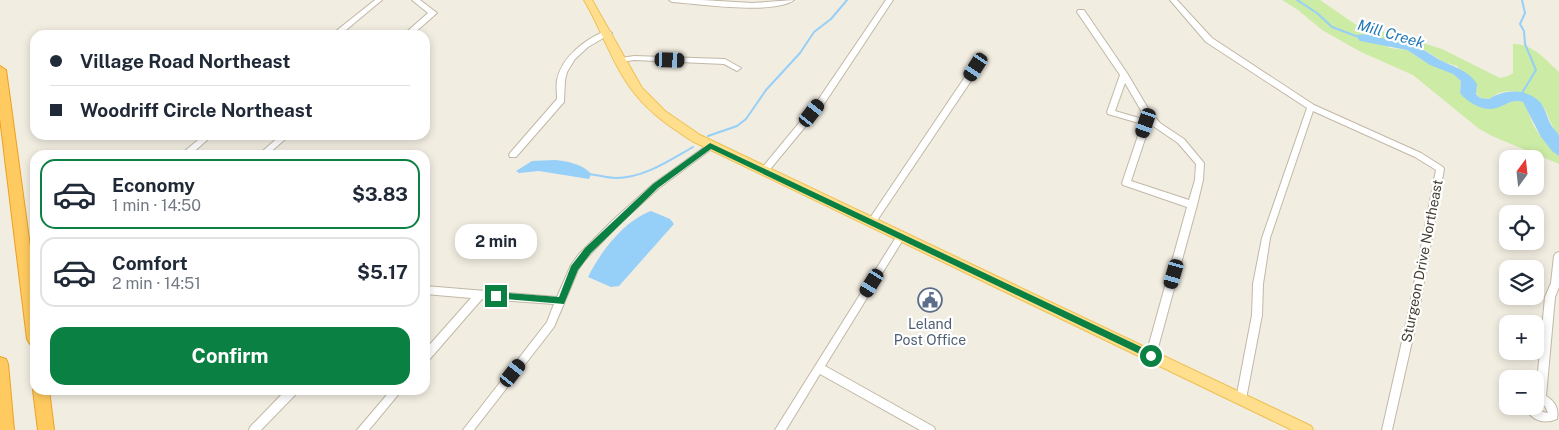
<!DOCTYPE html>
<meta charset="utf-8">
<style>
:root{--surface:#fff;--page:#f2f2f3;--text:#1f2937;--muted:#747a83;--line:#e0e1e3;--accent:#0b8043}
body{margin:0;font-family:"Public Sans",sans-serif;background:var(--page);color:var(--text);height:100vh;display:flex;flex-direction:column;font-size:19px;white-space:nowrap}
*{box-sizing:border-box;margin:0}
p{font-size:16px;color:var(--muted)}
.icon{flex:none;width:28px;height:28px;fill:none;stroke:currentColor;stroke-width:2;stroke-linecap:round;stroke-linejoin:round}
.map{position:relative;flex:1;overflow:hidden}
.drawer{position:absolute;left:30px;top:150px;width:400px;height:245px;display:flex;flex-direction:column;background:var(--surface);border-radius:15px;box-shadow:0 2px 8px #0003}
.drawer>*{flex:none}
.top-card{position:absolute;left:30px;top:30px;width:400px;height:110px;border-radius:15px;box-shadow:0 2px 8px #0003;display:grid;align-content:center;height:110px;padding:0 20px;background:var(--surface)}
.needle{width:32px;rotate:15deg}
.tools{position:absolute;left:1499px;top:150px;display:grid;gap:10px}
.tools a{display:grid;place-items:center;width:45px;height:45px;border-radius:10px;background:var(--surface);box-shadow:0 2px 8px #0003;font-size:25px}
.end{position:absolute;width:22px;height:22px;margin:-11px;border:6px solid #0b8043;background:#fff;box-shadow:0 0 0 2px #fff}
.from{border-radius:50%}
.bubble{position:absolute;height:35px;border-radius:15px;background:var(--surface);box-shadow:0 2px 8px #0003;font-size:16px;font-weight:700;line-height:35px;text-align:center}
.car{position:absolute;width:15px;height:30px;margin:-15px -8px;border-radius:6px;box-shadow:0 0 4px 1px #0007;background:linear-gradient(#222 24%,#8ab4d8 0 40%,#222 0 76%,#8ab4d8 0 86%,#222 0)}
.top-card b{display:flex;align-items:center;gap:18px;height:48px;font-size:19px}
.top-card b+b{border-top:1px solid var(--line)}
.top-card i{width:12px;height:12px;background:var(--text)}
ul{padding:9px 0 0;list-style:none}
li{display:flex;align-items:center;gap:15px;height:70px;margin:0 10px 8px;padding:0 10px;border:2px solid var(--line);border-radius:15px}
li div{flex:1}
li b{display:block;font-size:19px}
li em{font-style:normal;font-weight:700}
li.on{border-color:var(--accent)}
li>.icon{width:45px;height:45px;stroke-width:1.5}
.button{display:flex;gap:10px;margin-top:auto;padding:10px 20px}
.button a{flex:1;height:58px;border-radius:15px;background:var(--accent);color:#fff;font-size:20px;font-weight:700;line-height:58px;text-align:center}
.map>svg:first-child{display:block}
.green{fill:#cceba5}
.water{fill:#96cff7}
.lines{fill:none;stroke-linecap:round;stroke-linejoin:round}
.stream{stroke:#96cff7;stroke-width:2}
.minor-casing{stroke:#c1b8a6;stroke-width:2}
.major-casing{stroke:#eec053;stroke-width:2}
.highway-casing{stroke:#eba122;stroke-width:2}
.minor{fill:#fff;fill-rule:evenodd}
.major{fill:#ffdf8d;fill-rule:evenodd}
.highway{fill:#ffca5f;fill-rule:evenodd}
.route{fill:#0b8043}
.labels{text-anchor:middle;stroke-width:4.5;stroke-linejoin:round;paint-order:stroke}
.street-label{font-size:14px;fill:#443d31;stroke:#fff}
.service-label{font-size:14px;fill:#4e5e75;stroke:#fff}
.water-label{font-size:15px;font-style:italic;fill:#2279b8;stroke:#fff}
</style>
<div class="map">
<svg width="1559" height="430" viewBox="0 0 1559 430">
<rect width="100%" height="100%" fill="#f2ede1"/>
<path class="green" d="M1282,0H1320L1355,24L1401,36L1442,49L1500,78L1508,76L1513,73V44C1532,43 1546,60 1559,72V136C1551,127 1549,115 1542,105C1534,94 1512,88 1499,93C1496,94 1492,97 1489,99L1480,98L1457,66L1444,62L1421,48L1385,40L1371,34L1390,48L1407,50L1422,60L1453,74L1461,81L1460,93C1473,105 1487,111 1504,105C1511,102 1515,99 1523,102C1529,110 1530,119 1535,128C1541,138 1550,149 1559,156V164L1492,136L1478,128L1413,75L1361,52L1322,30L1298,10Z"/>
<g class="water">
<path d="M1371,34C1387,41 1403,42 1419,48C1427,51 1434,57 1442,61C1456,68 1468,70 1477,84L1476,94L1480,98L1489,99C1505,89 1525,88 1540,102C1545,108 1547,117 1550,123C1552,128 1558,132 1559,136C1559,142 1559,151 1559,156L1552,151L1541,137L1523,102C1511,98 1503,108 1492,109C1481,110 1467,102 1460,93L1461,81L1453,74L1430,65L1407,50L1360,41L1355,35Z"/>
<path d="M555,160C567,161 583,164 591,174L589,179L539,171L519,173L516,171L532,161Z"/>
<path d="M651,211L670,219L674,224L619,286L611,287L588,277C601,251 624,221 651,211Z"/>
</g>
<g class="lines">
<g class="stream">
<polyline points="1297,0 1317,13 1332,27 1356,36"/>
<polyline points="1522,0 1525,13 1520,24 1524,31 1525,44 1536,70 1522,93"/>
<polyline points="708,136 737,126 746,119 766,90 800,53 814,32 831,19 847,0"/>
<path d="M589,174C598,175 607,178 616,178C644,178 670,160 693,147"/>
</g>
<g class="minor-casing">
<g id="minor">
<polygon points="375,0 382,0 340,35 331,35"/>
<polygon points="412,0 420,0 437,13 412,35 403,35 428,13"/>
<path d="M669,0H702L752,3L794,0C774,15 699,4 672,2Z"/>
<polygon points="886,0 893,0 824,104 767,173 761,173 760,171 761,169 818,100"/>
<polygon points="1170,0 1177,0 1212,38 1314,105 1421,153 1443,167 1444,169 1418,315 1392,430 1382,430 1408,315 1436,170 1415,157 1313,111 1270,238 1263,284 1262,315 1246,399 1245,402 1241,404 1237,402 1236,399 1252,315 1253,284 1262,238 1307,108 1206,42"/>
<path d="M1078,10H1084L1127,73L1149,110L1160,123L1184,139L1204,163L1203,180L1197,205L1156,355L1154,358L1151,359L1148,358L1146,355L1187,207L1123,185L1122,183L1142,124L1108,114L1107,112L1120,75L1077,12ZM1125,83L1143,114L1149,121L1115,111ZM1153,126L1178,143L1196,164L1195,180L1189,200L1131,181L1149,127Z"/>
<path d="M605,31H608L612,33L588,47L575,59L567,72L565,80L564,102L516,157H510L509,155L510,153L557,99C557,93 556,86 557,80C562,56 585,40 605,31Z"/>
<polygon points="634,56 725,59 741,68 737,71 724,64 634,60 621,62 617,60 621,58"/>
<polygon points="976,64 979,65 980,67 979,69 874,225 868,225 867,223 868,221 973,65"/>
<polygon points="204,135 213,135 190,155 180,155"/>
<polygon points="281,135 290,135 267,155 258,155"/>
<polygon points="710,143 714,146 713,148 659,188 619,224 585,260 578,270 554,327 474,430 463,430 547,322 554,304 482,299 429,360 425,361 425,350 471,298 425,294 425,286 557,297 571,265 579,254 613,220 653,184"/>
<polygon points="901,232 904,234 905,236 904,238 825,366 934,427 935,430 920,430 820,374 786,430 775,430 898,234"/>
<path d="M1559,252V287L1555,297L1546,396C1555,401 1559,409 1557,419C1543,425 1531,420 1524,406H1535L1543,412L1548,413L1545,406L1535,402V392L1536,393L1545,297L1551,283L1554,256L1556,253Z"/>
<polygon points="286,390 298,390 297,393 261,430 249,430 250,427"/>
<polygon points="391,390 402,390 369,430 357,430"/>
</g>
</g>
<g class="major-casing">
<path id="major" d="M584,0H592L642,88L665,111L700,135L1311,426L1313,430H1292L692,141C672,128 651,114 636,95C613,67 602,30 584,0Z"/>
</g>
<g class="highway-casing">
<g id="highway">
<polygon points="0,66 6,70 35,283 35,346 30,344 27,339 0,118"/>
<polygon points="0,357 6,359 8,364 14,430 0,430"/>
<polygon points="35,386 35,390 49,390 54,430 38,430 33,390"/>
</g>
</g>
<use href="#minor" class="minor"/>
<use href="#major" class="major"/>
<use href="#highway" class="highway"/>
</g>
<polygon class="route" points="710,143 1154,353 1154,358 1148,358 711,149 658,188 591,253 578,270 564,304 493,298 493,293 496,292 559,297 571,266 585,248 653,184"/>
<defs>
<g id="civic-ring" transform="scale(1.25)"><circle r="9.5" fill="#fff" stroke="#5c6f8a" stroke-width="1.5"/><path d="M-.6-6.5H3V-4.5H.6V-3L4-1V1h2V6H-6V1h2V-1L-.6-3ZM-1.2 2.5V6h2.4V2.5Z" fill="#5c6f8a"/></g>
</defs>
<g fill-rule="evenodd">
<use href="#civic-ring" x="930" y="300"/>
</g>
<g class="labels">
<g class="street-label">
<text transform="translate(1422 261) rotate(-79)" y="5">Sturgeon Drive Northeast</text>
</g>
<g class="service-label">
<text x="930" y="329">Leland<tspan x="930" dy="16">Post Office</tspan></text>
</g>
<g class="water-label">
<text transform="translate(1391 34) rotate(16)" y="5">Mill Creek</text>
</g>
</g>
</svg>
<div class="tools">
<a><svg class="needle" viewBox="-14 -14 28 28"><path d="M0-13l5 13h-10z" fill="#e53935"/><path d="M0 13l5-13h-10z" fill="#747a83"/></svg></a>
<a><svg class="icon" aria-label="locate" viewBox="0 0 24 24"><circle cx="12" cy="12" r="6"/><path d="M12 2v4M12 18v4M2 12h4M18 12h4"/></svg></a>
<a><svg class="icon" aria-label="layers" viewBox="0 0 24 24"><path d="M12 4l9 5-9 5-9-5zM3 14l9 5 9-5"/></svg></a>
<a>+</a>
<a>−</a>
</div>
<i class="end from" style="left:1151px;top:356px"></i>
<i class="end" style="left:496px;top:296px"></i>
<div class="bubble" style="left:455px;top:224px;width:82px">2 min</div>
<i class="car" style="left:670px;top:60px;rotate:92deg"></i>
<i class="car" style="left:976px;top:67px;rotate:213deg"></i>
<i class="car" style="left:812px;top:113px;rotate:38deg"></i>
<i class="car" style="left:1146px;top:123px;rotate:199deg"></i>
<i class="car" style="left:1174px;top:274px;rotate:196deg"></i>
<i class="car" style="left:872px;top:283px;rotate:212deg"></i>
<i class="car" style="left:513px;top:373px;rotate:38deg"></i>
<div class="top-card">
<b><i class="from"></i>Village Road Northeast</b>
<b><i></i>Woodriff Circle Northeast</b>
</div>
<section class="drawer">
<ul>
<li class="on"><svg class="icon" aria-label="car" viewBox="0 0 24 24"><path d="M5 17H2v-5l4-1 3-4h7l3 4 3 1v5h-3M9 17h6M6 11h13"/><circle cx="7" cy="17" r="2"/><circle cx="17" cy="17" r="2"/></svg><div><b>Economy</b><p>1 min · 14:50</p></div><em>$3.83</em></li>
<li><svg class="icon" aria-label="car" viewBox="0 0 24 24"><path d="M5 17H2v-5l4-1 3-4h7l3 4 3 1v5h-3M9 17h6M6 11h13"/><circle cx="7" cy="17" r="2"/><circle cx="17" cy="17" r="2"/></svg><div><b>Comfort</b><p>2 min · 14:51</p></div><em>$5.17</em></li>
</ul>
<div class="button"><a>Confirm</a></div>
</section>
</div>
